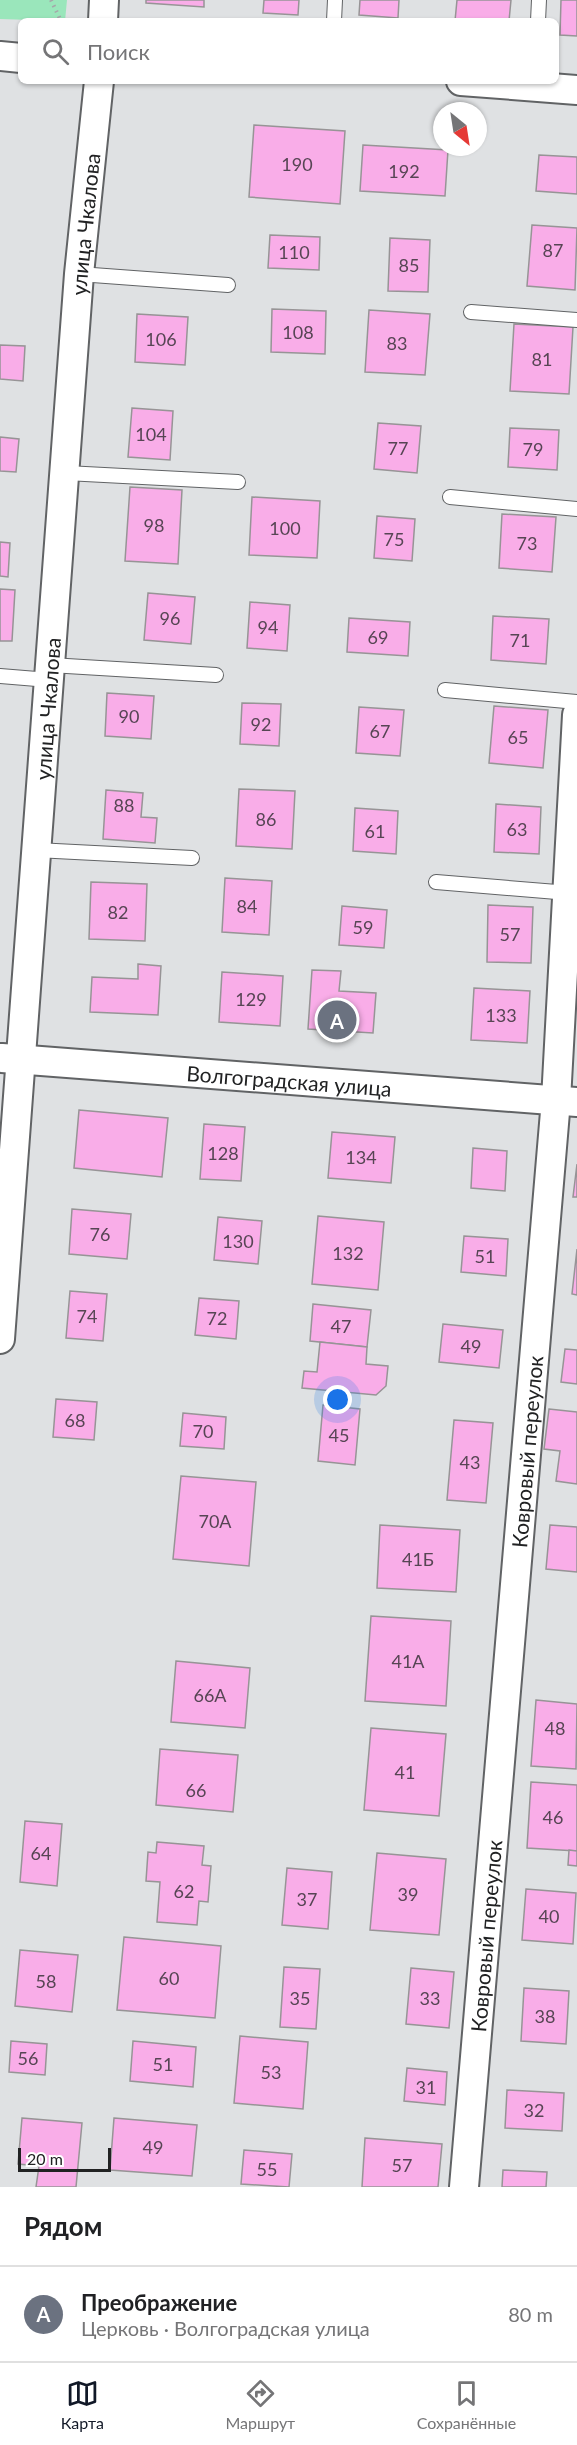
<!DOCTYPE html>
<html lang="ru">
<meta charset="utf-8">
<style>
:root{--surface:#fff;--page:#f6f6f6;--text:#202124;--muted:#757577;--line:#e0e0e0;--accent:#111827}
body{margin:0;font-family:Lato,sans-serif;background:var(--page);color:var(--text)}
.compass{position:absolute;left:433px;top:102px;width:54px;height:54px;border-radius:50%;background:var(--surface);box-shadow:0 2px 4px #0004;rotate:150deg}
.scale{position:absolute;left:18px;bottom:15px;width:93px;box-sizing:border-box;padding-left:6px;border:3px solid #212223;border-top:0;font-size:16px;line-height:21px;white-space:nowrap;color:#212223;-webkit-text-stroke:4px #fff;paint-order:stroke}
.you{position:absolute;left:338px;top:1400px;width:21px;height:21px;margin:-15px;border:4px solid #fff;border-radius:50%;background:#1a73e8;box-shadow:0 0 0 9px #1a73e833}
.badge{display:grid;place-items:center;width:39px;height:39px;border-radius:50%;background:var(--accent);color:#fff;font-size:20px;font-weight:700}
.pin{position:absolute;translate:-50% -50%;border:3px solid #fff;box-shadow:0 2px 6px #0006}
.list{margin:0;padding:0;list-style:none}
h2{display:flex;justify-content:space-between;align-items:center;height:78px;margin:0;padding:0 24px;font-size:26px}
h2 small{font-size:20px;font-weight:400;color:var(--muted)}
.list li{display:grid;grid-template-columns:39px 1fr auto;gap:18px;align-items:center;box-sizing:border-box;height:96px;padding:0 24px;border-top:2px solid var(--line)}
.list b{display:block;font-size:22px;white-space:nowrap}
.list p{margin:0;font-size:20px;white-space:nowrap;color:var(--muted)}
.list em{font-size:20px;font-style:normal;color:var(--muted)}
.icon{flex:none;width:33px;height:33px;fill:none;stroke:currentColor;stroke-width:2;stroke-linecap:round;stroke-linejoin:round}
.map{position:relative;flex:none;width:577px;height:2187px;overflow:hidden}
.search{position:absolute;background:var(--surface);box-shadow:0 2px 4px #0004;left:18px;right:18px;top:18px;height:66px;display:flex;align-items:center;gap:15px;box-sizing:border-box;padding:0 21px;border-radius:9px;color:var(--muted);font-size:22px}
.sheet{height:174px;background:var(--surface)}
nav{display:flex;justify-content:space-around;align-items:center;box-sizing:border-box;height:84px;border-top:2px solid var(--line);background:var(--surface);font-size:16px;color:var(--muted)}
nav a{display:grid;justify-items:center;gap:3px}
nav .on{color:var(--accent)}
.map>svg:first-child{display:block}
.green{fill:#9ae6bb}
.building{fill:#f9ade8;stroke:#979496;stroke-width:1.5}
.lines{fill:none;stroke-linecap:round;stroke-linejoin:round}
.lane-casing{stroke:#616365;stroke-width:16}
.street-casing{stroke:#616365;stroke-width:32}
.path{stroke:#a5a7a9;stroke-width:4;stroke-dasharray:1.5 4.5;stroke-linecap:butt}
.lane{stroke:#fff;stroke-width:14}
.street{stroke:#fff;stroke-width:28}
.labels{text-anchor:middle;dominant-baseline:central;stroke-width:4.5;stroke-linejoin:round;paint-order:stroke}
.number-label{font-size:18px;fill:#574554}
.street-label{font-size:21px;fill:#212223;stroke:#fff}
</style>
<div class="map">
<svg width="577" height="2187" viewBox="0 0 577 2187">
<rect width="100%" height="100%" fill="#dfe1e3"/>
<polygon class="green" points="0,0 67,0 65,21 0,19"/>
<g class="building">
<polygon points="146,0 204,0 204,7 146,3"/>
<polygon points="264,0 299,0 298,15 263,13"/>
<polygon points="360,0 399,0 398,18 359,15"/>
<polygon points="457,0 511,0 509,21 455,21"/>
<polygon points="561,0 577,0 577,36 560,35"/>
<polygon points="254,125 345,131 340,204 249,197"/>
<polygon points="363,145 448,150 445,196 360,191"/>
<polygon points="539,155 577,157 577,194 536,191"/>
<polygon points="532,225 577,228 575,290 527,286"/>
<polygon points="270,235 320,237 319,270 268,268"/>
<polygon points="390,238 430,240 428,292 388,291"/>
<polygon points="272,309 326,311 325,354 271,352"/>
<polygon points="369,310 430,314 425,375 365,372"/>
<polygon points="137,314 188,317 185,365 135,362"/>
<polygon points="514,324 573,327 569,394 510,391"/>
<polygon points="0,345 25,346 23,381 0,379"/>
<polygon points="132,408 173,411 170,460 128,457"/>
<polygon points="378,423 421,426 417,473 374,469"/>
<polygon points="510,428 559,430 557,470 508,467"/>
<polygon points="0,437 19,439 16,472 0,471"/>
<polygon points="130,487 182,490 178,564 125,561"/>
<polygon points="252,497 320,501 317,558 249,555"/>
<polygon points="502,514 556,517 552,572 499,568"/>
<polygon points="377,516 415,519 412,561 374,558"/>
<polygon points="0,542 10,543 8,577 0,576"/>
<polygon points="0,589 15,590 12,641 0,641"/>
<polygon points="148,593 195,597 191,644 144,640"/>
<polygon points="250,602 290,605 287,651 247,648"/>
<polygon points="493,616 549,619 546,664 491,660"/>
<polygon points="349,618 410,622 408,656 347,652"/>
<polygon points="107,693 154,696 151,739 105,736"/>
<polygon points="242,703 281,704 279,746 240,744"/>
<polygon points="494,706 548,710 543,768 489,763"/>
<polygon points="359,707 404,710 400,756 356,753"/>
<polygon points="239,789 295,791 292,849 236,846"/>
<polygon points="106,790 143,793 141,817 157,818 155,843 103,839"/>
<polygon points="496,804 541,807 539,854 494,852"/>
<polygon points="355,808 398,811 396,854 353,851"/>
<polygon points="225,878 272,881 269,935 222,932"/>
<polygon points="91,882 147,884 145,941 89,939"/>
<polygon points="488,905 533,907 531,963 487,962"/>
<polygon points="342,906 387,910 384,948 339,945"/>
<polygon points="138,964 161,966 158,1015 90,1012 92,977 138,979"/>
<polygon points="312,970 341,971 339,991 376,993 373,1033 308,1029"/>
<polygon points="222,972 283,976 280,1026 219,1022"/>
<polygon points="474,988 530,991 527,1043 471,1040"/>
<polygon points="79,1110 168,1118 162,1177 74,1168"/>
<polygon points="204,1124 245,1127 241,1181 200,1179"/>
<polygon points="332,1132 395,1137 391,1183 328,1178"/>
<polygon points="473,1148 507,1151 505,1191 471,1188"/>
<polygon points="577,1164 577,1197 573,1197"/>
<polygon points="72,1209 131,1214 127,1259 69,1254"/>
<polygon points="318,1216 384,1222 378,1290 312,1284"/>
<polygon points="218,1217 262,1221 258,1264 214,1260"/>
<polygon points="464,1236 508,1239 506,1276 461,1272"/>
<polygon points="577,1249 577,1295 572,1294"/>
<polygon points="70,1291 107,1294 103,1341 66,1338"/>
<polygon points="199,1298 239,1301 236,1339 195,1335"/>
<polygon points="313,1304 371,1310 367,1347 310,1341"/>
<polygon points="443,1324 503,1330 499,1368 439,1362"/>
<polygon points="320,1342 367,1347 366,1364 388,1366 386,1386 376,1395 302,1388 304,1371 317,1372"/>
<polygon points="565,1349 577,1350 577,1384 561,1382"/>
<polygon points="56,1399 97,1402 94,1440 53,1437"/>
<polygon points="323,1405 360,1409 355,1465 318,1461"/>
<polygon points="549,1409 577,1412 577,1484 556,1481 560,1451 544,1449"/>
<polygon points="183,1413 226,1417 224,1449 180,1446"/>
<polygon points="454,1420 493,1423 486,1503 447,1500"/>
<polygon points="181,1476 256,1482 249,1566 173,1559"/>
<polygon points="380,1525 460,1530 456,1592 377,1588"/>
<polygon points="550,1525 577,1527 577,1572 546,1569"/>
<polygon points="371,1616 451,1621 446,1706 365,1701"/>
<polygon points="176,1661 250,1668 245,1728 171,1722"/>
<polygon points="536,1700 577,1704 576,1769 531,1766"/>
<polygon points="371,1728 446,1734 439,1816 364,1810"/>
<polygon points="160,1749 238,1755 233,1812 156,1805"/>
<polygon points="531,1782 577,1785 577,1851 527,1848"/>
<polygon points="25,1821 62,1824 57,1886 20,1882"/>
<polygon points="157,1842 204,1846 202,1865 211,1866 208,1902 199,1901 197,1925 157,1922 160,1882 146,1881 148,1852 156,1853"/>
<polygon points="569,1850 577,1851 577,1866 568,1865"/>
<polygon points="377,1853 446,1859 439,1935 370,1930"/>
<polygon points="287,1868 332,1872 328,1929 282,1925"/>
<polygon points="526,1889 576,1893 573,1944 522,1940"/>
<polygon points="124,1937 221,1946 215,2018 117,2010"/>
<polygon points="20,1950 78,1955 72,2012 15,2006"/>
<polygon points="284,1967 320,1969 316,2029 280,2027"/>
<polygon points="411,1968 454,1972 449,2028 406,2024"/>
<polygon points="524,1988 569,1991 566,2044 521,2041"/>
<polygon points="240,2036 308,2042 303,2109 234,2103"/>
<polygon points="11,2041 47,2044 45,2075 9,2072"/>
<polygon points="133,2041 196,2047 193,2087 130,2081"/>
<polygon points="407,2068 447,2072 445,2105 404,2101"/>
<polygon points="507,2090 564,2093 562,2131 505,2128"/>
<polygon points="22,2118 82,2123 76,2187 36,2187 39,2166 18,2164"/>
<polygon points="114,2118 197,2125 192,2176 110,2170"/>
<polygon points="365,2138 442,2144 438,2187 362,2187"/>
<polygon points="244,2150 292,2154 289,2187 241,2184"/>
<polygon points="503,2170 547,2172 546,2187 502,2187"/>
</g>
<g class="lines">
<g class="lane-casing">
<g id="lane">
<polyline points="334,21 335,0"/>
<polyline points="538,21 539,0"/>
<polyline points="79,274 228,285"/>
<polyline points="471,312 577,320"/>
<polyline points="66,473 238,482"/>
<polyline points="450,497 577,509"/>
<polyline points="50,665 216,675"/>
<polyline points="0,676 49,680"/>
<polyline points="445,690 577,702"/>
<polyline points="36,850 192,858"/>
<polyline points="436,882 569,893"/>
</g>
</g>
<g class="street-casing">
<g id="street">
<polyline points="103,21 104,0"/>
<polyline points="0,56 21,58"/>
<polyline points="461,81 577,90"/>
<path id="s1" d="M2,1058L577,1102"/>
<path id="s2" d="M0,1339L79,274L99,81"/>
<path id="s3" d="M464,2187L556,1100L577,715"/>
</g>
</g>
<polyline class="path" points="51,0 61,21"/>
<use href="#lane" class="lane"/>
<use href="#street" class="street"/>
</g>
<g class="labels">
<g class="number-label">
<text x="297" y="164">190</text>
<text x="404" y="171">192</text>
<text x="553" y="250">87</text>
<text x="294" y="252">110</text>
<text x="409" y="265">85</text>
<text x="298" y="332">108</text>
<text x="161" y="339">106</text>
<text x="397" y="343">83</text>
<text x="542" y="359">81</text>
<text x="151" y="434">104</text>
<text x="398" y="448">77</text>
<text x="533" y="449">79</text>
<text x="154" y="525">98</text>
<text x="285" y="528">100</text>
<text x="394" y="539">75</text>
<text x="527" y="543">73</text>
<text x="170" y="618">96</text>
<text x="268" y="627">94</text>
<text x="378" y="637">69</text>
<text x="520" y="640">71</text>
<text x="129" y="716">90</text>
<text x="261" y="724">92</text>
<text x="380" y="731">67</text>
<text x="518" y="737">65</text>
<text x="124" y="805">88</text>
<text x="266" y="819">86</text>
<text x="517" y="829">63</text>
<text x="375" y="831">61</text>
<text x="247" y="906">84</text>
<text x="118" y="912">82</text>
<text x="363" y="927">59</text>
<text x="510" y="934">57</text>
<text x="251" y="999">129</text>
<text x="501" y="1015">133</text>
<text x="223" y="1153">128</text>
<text x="361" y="1157">134</text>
<text x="100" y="1234">76</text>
<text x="238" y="1241">130</text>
<text x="348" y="1253">132</text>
<text x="485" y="1256">51</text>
<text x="87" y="1316">74</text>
<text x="217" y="1318">72</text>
<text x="341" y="1326">47</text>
<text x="471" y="1346">49</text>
<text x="75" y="1420">68</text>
<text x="203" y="1431">70</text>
<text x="339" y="1435">45</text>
<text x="470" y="1462">43</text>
<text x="215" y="1521">70А</text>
<text x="418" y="1559">41Б</text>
<text x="408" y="1661">41А</text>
<text x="210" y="1695">66А</text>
<text x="555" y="1728">48</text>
<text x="405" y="1772">41</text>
<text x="196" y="1790">66</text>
<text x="553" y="1817">46</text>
<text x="41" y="1853">64</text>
<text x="184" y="1891">62</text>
<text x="408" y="1894">39</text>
<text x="307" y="1899">37</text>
<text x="549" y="1916">40</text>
<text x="169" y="1978">60</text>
<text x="46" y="1981">58</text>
<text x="300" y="1998">35</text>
<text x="430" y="1998">33</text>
<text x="545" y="2016">38</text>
<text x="28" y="2058">56</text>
<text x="163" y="2064">51</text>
<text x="271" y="2072">53</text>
<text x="426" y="2087">31</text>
<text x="534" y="2110">32</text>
<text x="153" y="2147">49</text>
<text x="402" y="2165">57</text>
<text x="267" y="2169">55</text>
</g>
<g class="street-label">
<text stroke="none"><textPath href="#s2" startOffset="1118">улица Чкалова</textPath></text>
<text stroke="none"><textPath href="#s2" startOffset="632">улица Чкалова</textPath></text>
<text stroke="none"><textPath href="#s1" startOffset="288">Волгоградская улица</textPath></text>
<text stroke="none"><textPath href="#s3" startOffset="738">Ковровый переулок</textPath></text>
<text stroke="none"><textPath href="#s3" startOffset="252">Ковровый переулок</textPath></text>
</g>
</g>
</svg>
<svg class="compass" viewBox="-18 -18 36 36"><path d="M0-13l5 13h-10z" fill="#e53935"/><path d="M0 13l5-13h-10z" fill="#757577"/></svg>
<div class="scale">20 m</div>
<div class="you"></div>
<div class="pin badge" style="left:337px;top:1020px;background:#6b7280">A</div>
<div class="search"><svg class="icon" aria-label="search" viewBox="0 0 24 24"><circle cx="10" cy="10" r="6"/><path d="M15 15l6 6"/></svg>Поиск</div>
</div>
<section class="sheet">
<h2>Рядом<small></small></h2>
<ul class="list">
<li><span class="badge" style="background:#6b7280">A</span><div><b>Преображение</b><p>Церковь · Волгоградская улица</p></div><em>80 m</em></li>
</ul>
</section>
<nav>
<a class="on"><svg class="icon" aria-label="map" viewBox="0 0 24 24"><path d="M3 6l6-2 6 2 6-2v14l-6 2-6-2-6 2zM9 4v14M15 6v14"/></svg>Карта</a>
<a><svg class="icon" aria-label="directions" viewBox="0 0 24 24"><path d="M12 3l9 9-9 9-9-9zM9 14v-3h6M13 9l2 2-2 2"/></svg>Маршрут</a>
<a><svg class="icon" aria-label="saved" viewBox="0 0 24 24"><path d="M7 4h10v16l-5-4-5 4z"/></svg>Сохранённые</a>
</nav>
